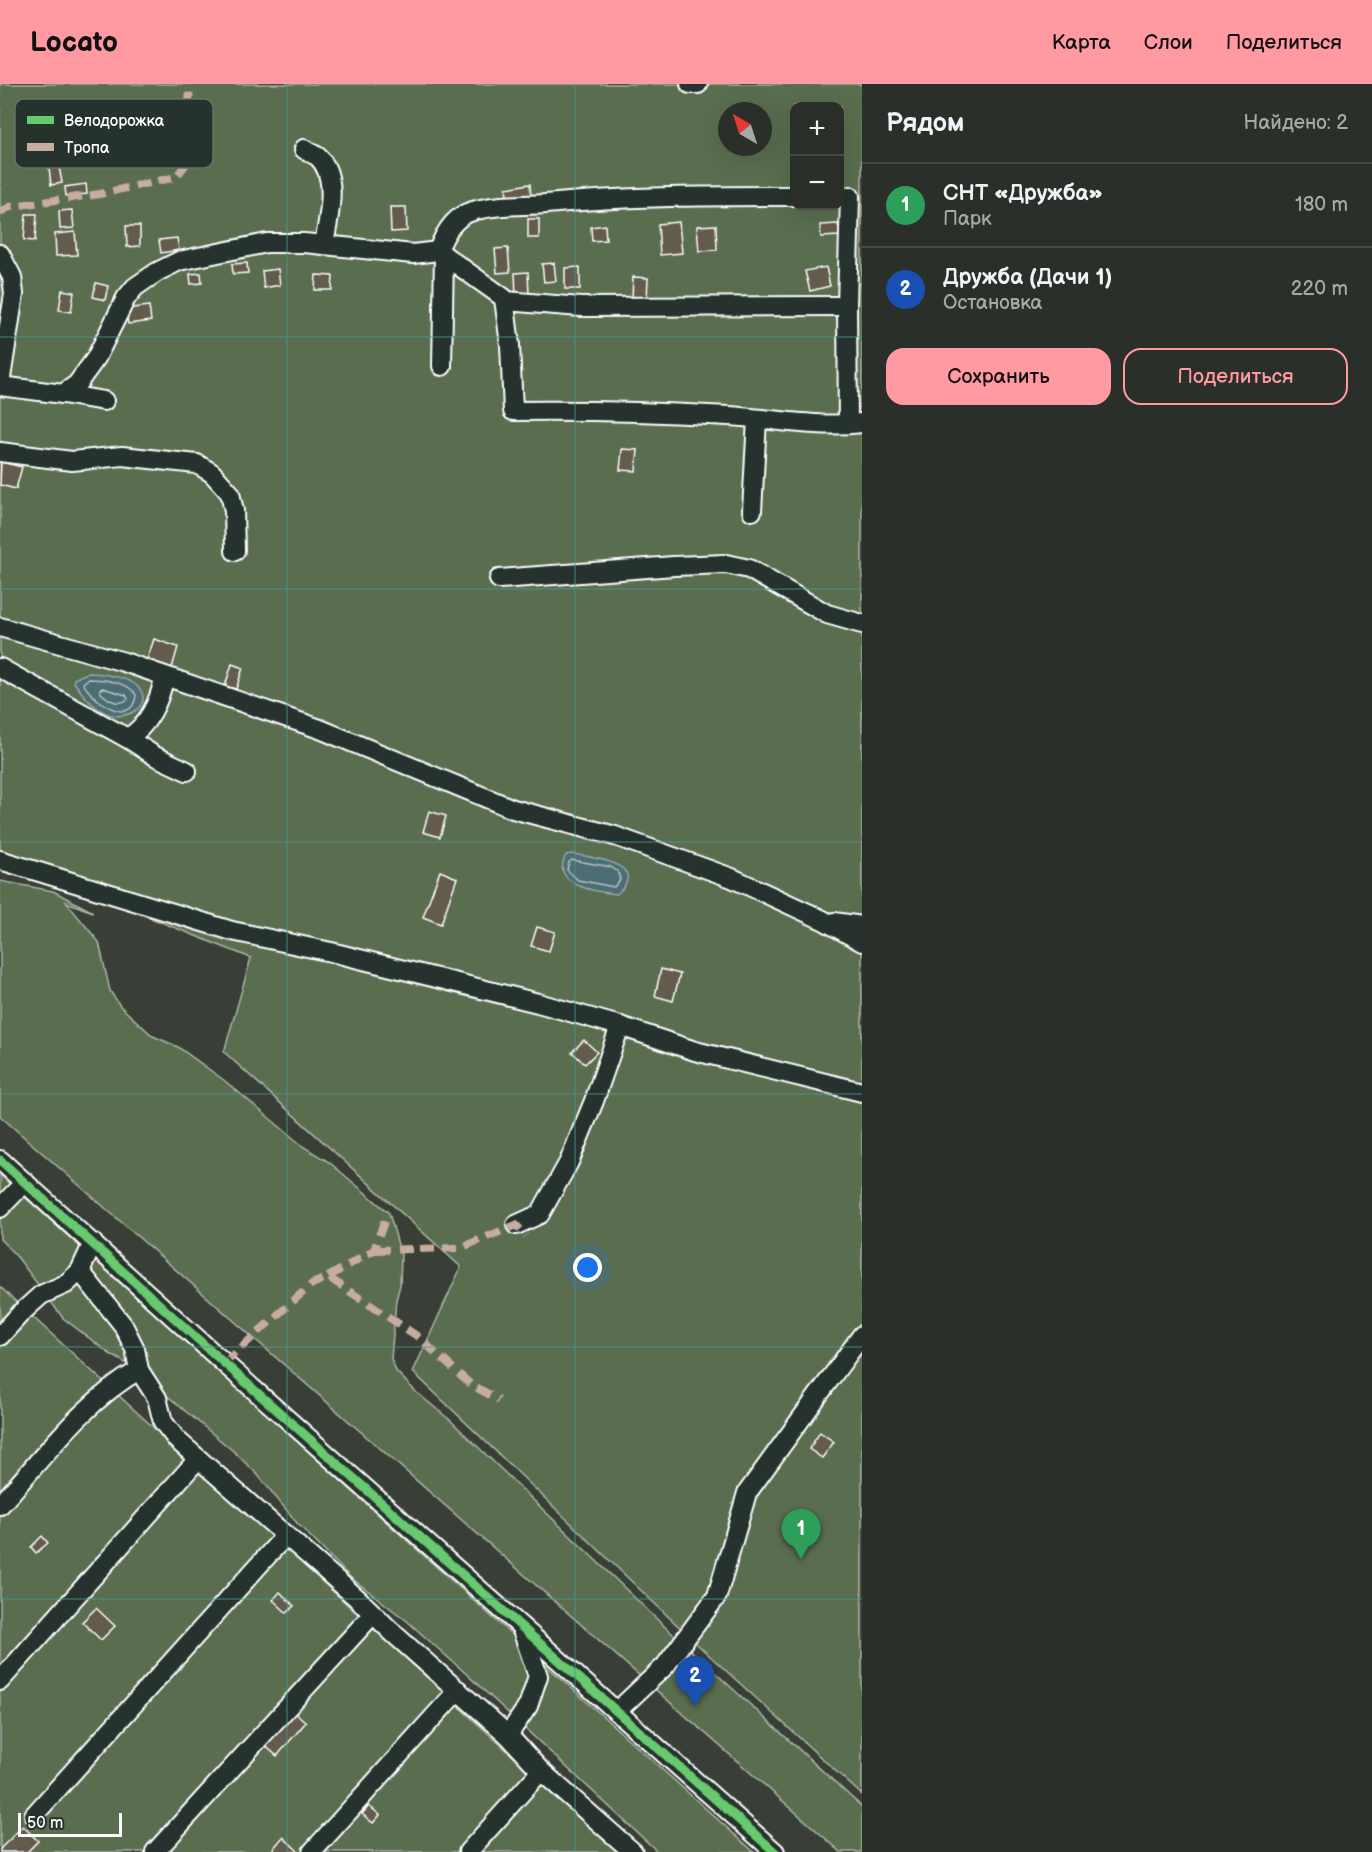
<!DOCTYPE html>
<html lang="ru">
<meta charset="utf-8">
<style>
:root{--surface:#2b2f29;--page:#373b35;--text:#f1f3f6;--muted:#a6a9a8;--line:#474a46;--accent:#ff9aa2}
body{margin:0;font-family:"Balsamiq Sans",sans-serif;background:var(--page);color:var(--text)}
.controls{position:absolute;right:18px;top:18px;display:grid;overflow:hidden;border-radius:12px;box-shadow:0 6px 24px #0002}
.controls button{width:54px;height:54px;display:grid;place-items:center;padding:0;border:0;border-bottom:2px solid var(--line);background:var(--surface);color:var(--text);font:30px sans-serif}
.compass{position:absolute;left:718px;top:18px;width:54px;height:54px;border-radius:50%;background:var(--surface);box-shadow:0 6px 24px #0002;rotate:321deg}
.scale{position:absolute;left:18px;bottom:15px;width:104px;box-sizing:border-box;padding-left:6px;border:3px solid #fff;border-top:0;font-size:16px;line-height:21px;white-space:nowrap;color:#fff;-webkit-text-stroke:4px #26332d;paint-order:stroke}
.you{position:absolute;left:588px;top:1184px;width:21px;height:21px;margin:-15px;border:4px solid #fff;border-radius:50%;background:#1a73e8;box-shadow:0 0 0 9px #1a73e833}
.badge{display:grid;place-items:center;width:39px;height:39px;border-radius:50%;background:var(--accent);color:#fff;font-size:20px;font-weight:700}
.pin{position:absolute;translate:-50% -50px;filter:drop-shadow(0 2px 3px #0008)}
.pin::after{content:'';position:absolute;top:32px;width:21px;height:18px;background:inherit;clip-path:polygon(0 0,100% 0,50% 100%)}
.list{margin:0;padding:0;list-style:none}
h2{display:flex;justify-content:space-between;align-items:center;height:78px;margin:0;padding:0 24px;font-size:26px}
h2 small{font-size:20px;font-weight:400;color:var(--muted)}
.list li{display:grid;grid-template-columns:39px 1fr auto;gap:18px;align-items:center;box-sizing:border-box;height:84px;padding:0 24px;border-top:2px solid var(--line)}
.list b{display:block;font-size:22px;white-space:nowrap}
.list p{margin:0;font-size:20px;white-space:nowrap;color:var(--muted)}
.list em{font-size:20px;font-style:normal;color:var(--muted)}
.actions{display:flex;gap:12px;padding:18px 24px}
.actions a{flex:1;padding:14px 0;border:2px solid var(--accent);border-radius:18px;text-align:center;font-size:21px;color:var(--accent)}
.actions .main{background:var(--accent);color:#111}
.map{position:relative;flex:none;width:862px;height:1768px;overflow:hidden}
header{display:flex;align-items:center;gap:36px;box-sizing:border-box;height:84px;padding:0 30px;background:var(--accent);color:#111}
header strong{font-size:28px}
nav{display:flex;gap:33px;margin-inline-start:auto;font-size:21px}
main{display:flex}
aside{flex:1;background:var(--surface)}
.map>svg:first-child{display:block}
.green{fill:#5a6d50;stroke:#acb6a8;stroke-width:1.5;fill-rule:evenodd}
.water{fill:#4c6d73;stroke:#94a7ab;stroke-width:1.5}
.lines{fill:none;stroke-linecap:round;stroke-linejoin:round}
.shore{stroke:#b7c5c7;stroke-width:1.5}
.building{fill:#645c4e;stroke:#fff;stroke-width:1.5}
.minor-casing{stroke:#fff;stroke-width:22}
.minor{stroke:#26332d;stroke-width:18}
.quiet{stroke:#c7aca2;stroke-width:8;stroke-dasharray:15 8;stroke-linecap:butt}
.cycleway-casing{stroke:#26332d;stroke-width:13}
.cycleway{stroke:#67ca6e;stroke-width:9}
.grid{fill:none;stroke:#4b9892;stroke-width:1.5;stroke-opacity:0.55}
.key{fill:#26332d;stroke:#67706c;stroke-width:1.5}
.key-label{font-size:16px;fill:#fff}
</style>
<header>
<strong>Locato</strong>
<nav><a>Карта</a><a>Слои</a><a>Поделиться</a></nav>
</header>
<main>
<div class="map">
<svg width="862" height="1768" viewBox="0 0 862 1768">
<rect width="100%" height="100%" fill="#393f37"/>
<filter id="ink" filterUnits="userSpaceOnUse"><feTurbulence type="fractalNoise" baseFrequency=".0167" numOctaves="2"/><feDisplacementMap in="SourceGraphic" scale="12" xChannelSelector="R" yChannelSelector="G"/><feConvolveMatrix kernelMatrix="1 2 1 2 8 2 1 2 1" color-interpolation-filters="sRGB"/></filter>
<g filter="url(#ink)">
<g class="green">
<path d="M0,0H862V1711L699,1562L413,1288L461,1183L224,968L251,874L0,774ZM794,22H840V122H794ZM727,27H763V63H727Z"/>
<polygon points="0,797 53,807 93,828 66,818 99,858 110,907 121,923 153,952 178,963 225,997 304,1063 329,1078 389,1129 401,1171 400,1201 396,1216 391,1275 396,1287 416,1308 450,1336 663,1541 862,1723 862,1768 841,1768 0,1032"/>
<polygon points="0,1091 754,1768 658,1768 462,1586 407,1537 349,1492 297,1439 257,1390 233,1367 133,1283 110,1270 63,1234 18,1174 0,1155"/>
<polygon points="0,1203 618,1768 0,1768"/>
</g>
<g class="water">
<path d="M87,589C99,589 131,593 139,604C154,623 124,637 108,630C93,624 83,611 74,598V595Z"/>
<path d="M571,770C589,773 652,779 617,810C596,808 549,801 566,771Z"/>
</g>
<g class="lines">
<g class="shore">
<path d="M88,595C102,595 130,598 136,611C132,646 91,615 83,599Z"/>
<path d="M103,604L126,611L128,615C118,623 108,616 100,608V605Z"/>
<polygon points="572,776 611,783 618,788 620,796 614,803 578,796 567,786 569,778"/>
</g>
</g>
<g class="building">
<polygon points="59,82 62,99 51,101 49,83"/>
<polygon points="86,100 87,110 66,112 65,103"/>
<polygon points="530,100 531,114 508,117 506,104"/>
<polygon points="390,123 406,123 407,147 391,148"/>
<polygon points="72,126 74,144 60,145 59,127"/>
<polygon points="26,130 37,130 35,157 24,156"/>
<rect x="528" y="135" width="11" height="19"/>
<polygon points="679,138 682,169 660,171 658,140"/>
<polygon points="838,140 840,152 821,153 820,141"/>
<polygon points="605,141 606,156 592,157 591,143"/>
<polygon points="716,141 717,166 699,167 697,142"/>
<polygon points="126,142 140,142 140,162 127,163"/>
<polygon points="75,148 77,171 56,172 55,150"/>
<polygon points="177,154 179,166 161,169 159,156"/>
<polygon points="508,164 510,188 497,189 495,165"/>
<polygon points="247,179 248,189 233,190 232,180"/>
<polygon points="554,179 556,197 544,198 542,180"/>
<polygon points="580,183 580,205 565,205 565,184"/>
<polygon points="826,183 830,202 810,207 805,187"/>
<polygon points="278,185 280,201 264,204 262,187"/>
<polygon points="528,188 529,211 516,212 515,189"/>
<polygon points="201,189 202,199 191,200 190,190"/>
<polygon points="316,191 333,192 332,206 315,206"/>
<polygon points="633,193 648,194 647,215 632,215"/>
<polygon points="96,199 108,202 105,216 93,213"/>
<polygon points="62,206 74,208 71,228 59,226"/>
<polygon points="149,222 151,237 128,240 126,225"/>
<polygon points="622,365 638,366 636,387 620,386"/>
<polygon points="1,378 22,383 16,405 0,401"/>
<polygon points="154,555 178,563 172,584 147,576"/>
<polygon points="232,580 243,584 236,605 225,602"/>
<polygon points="429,727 446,732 440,753 423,748"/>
<polygon points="440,787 457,794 441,840 423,833"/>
<polygon points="537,843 555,848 549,867 531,862"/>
<polygon points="661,885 680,890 673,917 655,912"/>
<polygon points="584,956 597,968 585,980 572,968"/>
<polygon points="820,1348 834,1358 822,1374 809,1365"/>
<polygon points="42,1452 48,1459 36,1469 31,1463"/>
<polygon points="280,1508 294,1522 287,1529 273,1516"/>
<polygon points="96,1524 115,1542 101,1556 82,1538"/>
<polygon points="292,1626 306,1638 277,1672 263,1660"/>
<polygon points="369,1722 380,1731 373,1739 362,1730"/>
<polygon points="23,1742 38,1757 27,1768 0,1768 0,1765"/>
<polygon points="283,1753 298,1767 297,1768 274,1768 272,1766"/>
</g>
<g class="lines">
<g class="minor-casing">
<g id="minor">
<polyline points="690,0 698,0"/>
<path d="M304,65C308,68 313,70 317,72C340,92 328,135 324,161"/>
<path d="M438,167L504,214L510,261L513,327C585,326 657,328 729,332C773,335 818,344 862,339"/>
<polyline points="0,170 12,193 14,210 0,300"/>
<polyline points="505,217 581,223 847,222"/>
<polyline points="442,282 444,171"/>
<path d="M0,302L63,310L77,300L96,274L126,214L135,203L157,188L179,177L267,159H304L413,170L438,167C444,150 454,132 473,127C496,120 522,122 546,120C629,112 711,112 794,112"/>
<polyline points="63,310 104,317"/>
<polyline points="848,340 847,222 850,112"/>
<polyline points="0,368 72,377 122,372 197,380 212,389 230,409 234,427 235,467"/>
<polyline points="752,427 757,335"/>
<polyline points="499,495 674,482 726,480 749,485 827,530 862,540"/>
<polyline points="0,543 124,578 320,645 513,725 615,752 732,794 823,836 862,858"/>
<polyline points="0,584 127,654 155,672 187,687"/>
<path d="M127,654C148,643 160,616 164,594"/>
<polyline points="0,776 232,847 331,868 538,919 620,942 695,967 862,1008"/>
<polyline points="834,838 862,842"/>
<polyline points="0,1076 224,1279 775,1768"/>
<polyline points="0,1124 25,1098"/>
<polyline points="516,1141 540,1130 569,1078 594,1017 620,942"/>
<polyline points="80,1187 123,1241 135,1265 139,1286 157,1314 163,1338 177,1356 357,1514 394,1550 508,1651 541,1687 633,1768"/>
<polyline points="0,1252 21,1229 41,1211 66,1200 80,1187 93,1159"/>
<path d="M0,1421C43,1374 83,1318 139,1286"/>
<polyline points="0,1597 198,1375"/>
<polyline points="617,1627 665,1582 717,1512 747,1409 862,1251"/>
<polyline points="508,1651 528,1622 538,1592 521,1543"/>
<polyline points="34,1731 285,1452"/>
<polyline points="155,1768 373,1530"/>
<polyline points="312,1768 458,1606"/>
<polyline points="468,1768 541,1687"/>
</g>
</g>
<use href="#minor" class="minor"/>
<g class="quiet">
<polyline points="0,128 12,122 100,110 176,93 186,80 190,0"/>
<polyline points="374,1166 460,1164 516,1141 526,1152"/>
<polyline points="328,1193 374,1166 385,1135"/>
<polyline points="224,1279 312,1200 328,1193 417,1252 470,1300 499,1316"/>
</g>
<g class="cycleway-casing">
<polyline id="cycleway" points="0,1076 224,1279 775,1768"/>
</g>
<use href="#cycleway" class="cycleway"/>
</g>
</g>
<path class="grid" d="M287,0V1768M575,0V1768M0,253H862M0,505H862M0,758H862M0,1010H862M0,1263H862M0,1515H862"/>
<rect x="15" y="15" width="198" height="69" rx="9" class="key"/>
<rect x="27" y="32" width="27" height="8" fill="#67ca6e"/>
<rect x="27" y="59" width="27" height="8" fill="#c7aca2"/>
<g class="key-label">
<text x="64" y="42">Велодорожка</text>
<text x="64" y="69">Тропа</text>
</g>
</svg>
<div class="controls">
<button>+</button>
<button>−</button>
</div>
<svg class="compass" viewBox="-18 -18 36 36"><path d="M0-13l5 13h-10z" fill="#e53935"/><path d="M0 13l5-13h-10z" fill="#a6a9a8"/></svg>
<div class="scale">50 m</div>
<div class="you"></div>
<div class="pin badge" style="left:801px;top:1475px;background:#2e9e5b">1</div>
<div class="pin badge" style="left:695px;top:1622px;background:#1a4fb4">2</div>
</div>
<aside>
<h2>Рядом<small>Найдено: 2</small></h2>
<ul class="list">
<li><span class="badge" style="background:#2e9e5b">1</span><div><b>СНТ «Дружба»</b><p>Парк</p></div><em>180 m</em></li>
<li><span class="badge" style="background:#1a4fb4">2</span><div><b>Дружба (Дачи 1)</b><p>Остановка</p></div><em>220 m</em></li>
</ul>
<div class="actions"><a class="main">Сохранить</a><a>Поделиться</a></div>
</aside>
</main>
